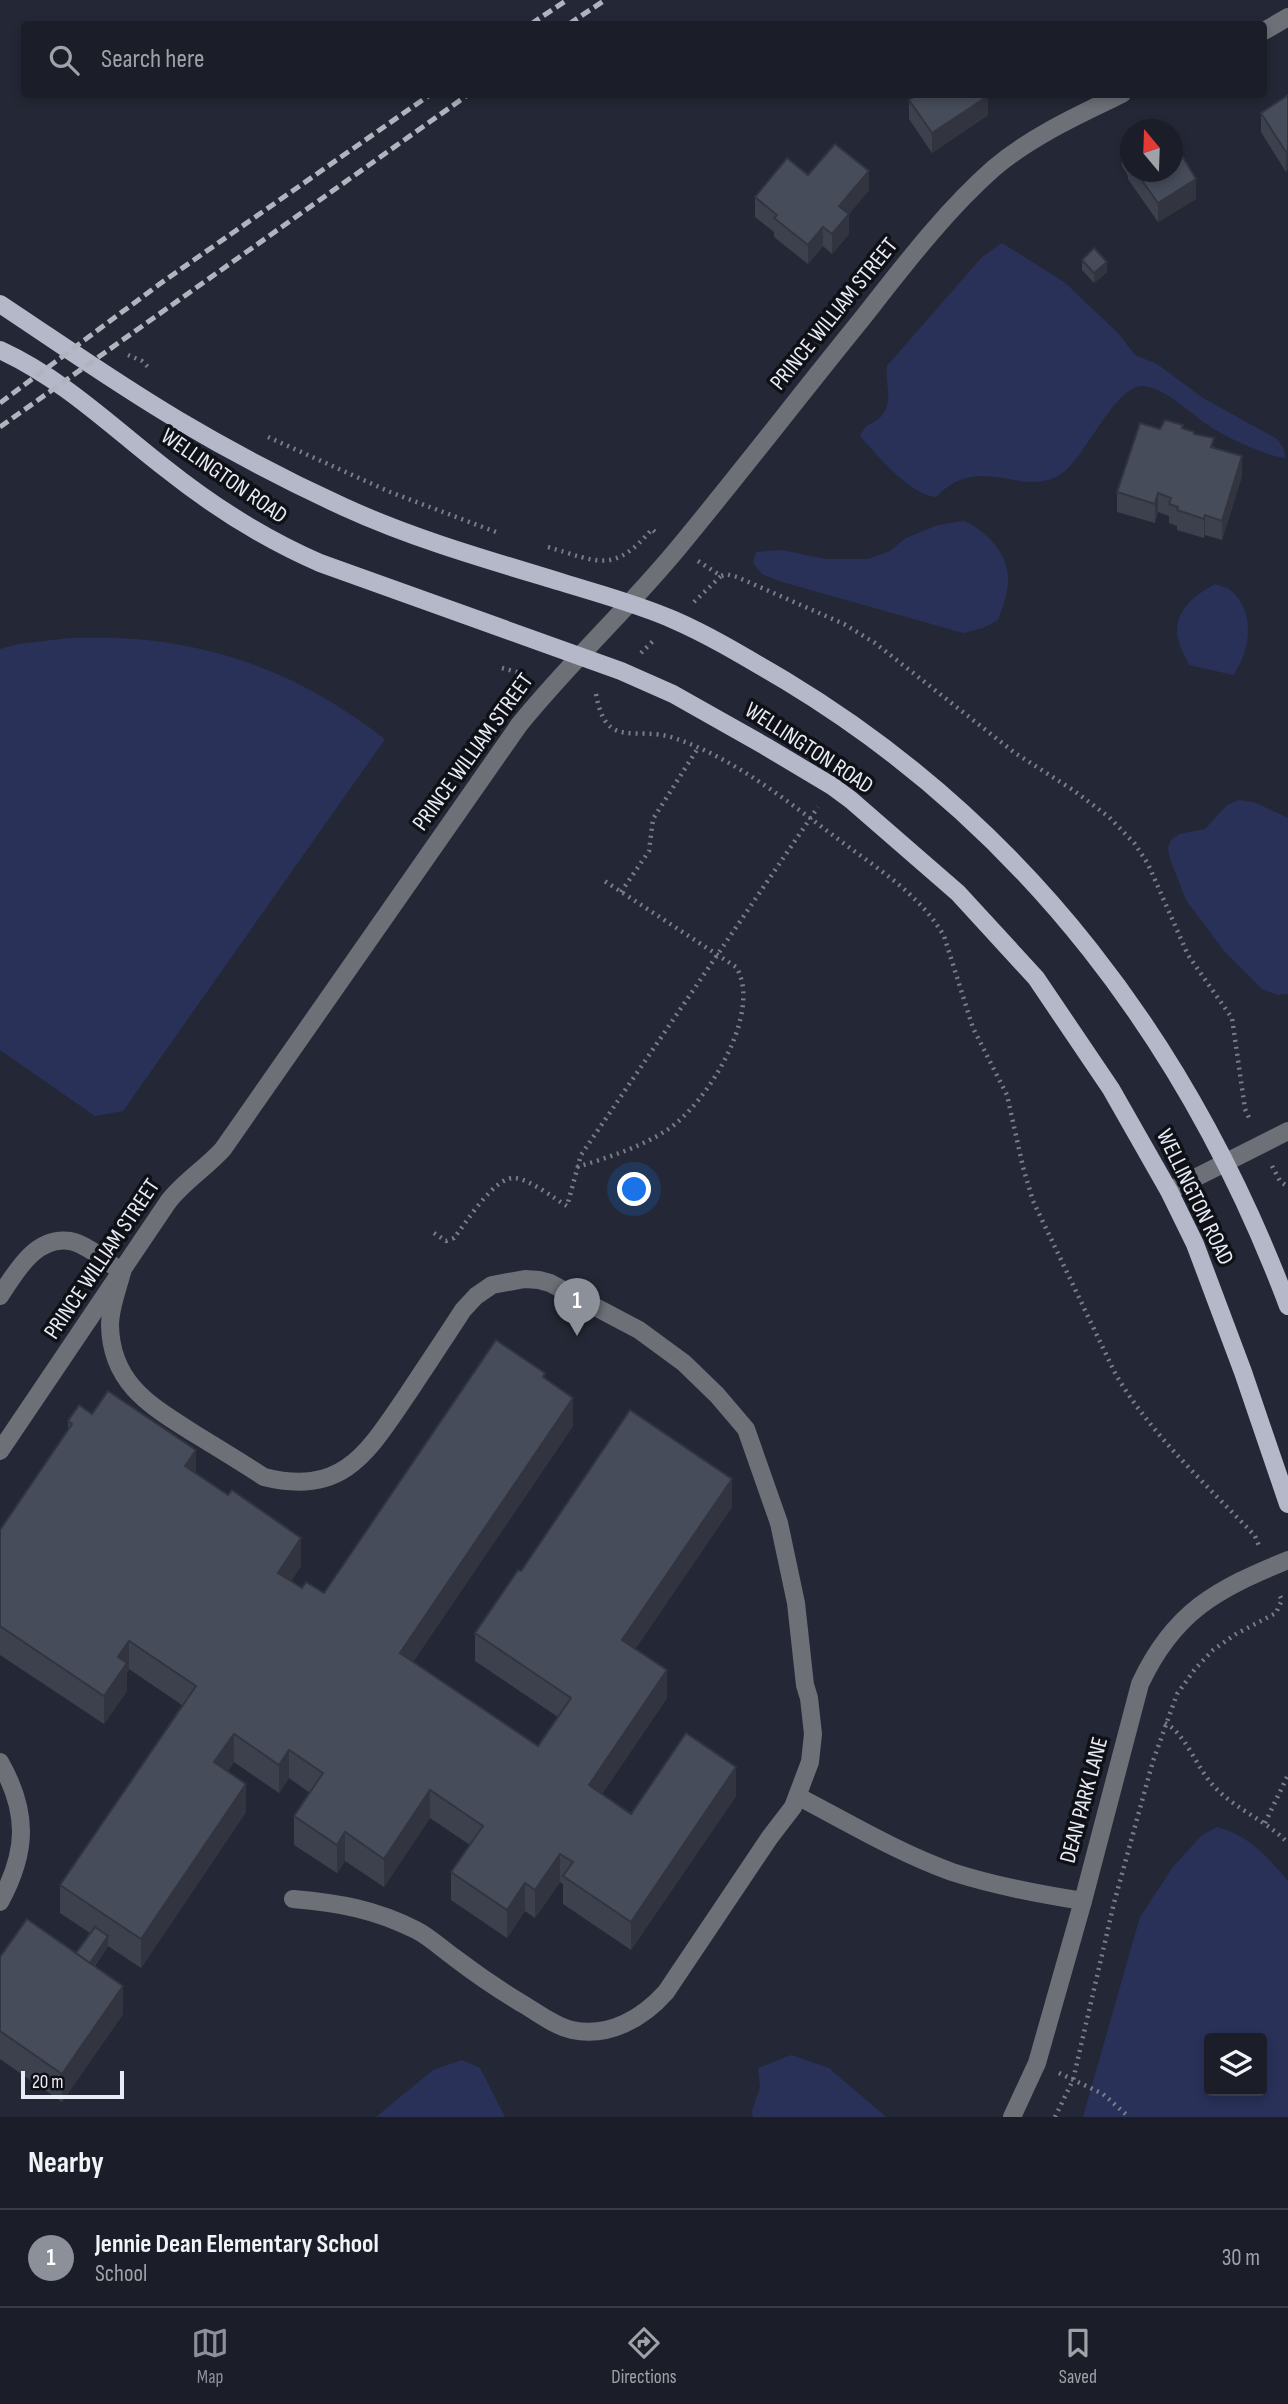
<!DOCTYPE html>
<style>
:root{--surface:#1b1e28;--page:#242730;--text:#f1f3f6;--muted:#a0a2a8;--line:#393c45;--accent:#8c9099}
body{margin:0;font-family:"Sofia Sans Condensed",sans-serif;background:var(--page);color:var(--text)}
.controls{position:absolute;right:21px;bottom:21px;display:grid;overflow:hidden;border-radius:7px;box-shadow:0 4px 10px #0003}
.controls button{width:63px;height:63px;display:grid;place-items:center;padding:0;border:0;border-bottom:2px solid var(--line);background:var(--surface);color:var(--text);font:35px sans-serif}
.compass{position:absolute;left:1120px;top:119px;width:63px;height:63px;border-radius:50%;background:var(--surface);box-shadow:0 4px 10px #0003;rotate:341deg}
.scale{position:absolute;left:21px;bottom:18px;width:103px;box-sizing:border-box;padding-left:7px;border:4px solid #e9ecf6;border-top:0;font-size:19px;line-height:24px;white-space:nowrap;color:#e9ecf6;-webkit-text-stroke:5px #0f1117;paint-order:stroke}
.you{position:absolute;left:635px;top:1190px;width:24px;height:24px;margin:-18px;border:5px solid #fff;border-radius:50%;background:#1a73e8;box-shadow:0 0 0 10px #1a73e833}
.badge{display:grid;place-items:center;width:46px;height:46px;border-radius:50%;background:var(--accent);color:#fff;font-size:23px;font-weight:700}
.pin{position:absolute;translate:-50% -58px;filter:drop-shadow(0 2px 4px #0008)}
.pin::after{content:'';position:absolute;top:37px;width:24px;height:21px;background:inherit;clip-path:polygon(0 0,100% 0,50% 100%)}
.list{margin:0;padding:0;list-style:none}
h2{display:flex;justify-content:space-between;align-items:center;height:91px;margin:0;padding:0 28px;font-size:30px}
h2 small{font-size:23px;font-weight:400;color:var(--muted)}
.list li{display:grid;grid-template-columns:46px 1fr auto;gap:21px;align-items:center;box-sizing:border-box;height:98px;padding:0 28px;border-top:2px solid var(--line)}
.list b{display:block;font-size:26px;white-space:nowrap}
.list p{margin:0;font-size:23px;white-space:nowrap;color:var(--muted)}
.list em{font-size:23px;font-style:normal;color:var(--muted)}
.icon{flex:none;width:38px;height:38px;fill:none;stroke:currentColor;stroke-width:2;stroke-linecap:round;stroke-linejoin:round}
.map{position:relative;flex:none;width:1288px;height:2117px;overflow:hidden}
.search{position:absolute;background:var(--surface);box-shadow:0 4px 10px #0003;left:21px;right:21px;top:21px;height:77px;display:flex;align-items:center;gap:18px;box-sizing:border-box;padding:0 24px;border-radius:7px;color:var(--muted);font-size:26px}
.sheet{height:189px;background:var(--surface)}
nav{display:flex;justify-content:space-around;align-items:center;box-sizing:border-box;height:98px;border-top:2px solid var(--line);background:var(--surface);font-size:19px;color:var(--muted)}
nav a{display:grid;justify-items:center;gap:4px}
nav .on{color:var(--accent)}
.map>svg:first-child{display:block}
.green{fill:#293159;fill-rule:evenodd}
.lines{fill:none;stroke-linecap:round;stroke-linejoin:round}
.path{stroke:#797c89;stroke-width:4.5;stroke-dasharray:2 5;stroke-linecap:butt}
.minor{stroke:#6e7078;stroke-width:18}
.major{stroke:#b4b8c8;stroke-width:18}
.rail{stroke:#b1b4bf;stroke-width:5;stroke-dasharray:10 5;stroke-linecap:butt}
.wall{fill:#3d414e}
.shaded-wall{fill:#323540}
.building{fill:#474c5b;stroke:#323540;stroke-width:2}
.labels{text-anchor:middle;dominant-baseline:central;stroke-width:7;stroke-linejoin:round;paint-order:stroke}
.street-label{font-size:23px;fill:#e9ecf6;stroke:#0f1117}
</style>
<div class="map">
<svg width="1288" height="2117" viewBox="0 0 1288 2117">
<rect width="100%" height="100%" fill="#242836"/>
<g class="green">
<path d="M1002,243L1064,282L1118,333L1135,355L1157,364L1203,398L1277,439L1284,449L1285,458C1264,455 1228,438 1211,427C1191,415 1167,388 1143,386C1117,384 1086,454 1065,471C1026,503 981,449 936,497C910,495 877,455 860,436C868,419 875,426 883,414C894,399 884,381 887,366L982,257Z"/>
<path d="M964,521C985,530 1006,551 1008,576C1009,591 1003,606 998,620L983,628L963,633L779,581L762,574L753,563L756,552L782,550L825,559H868L890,551L906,538L938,525Z"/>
<path d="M1215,584C1220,586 1227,587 1230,590C1256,610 1251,652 1233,675L1189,665C1186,657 1180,648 1178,639C1172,612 1195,595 1215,584Z"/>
<path d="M69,638C98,638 127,637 155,641C246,653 313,684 385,739L123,1111L95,1116L0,1050V649L18,644Z"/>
<polygon points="1239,800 1256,803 1288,818 1288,994 1278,995 1262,989 1225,952 1186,900 1170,859 1168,848 1171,840 1179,834 1205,829 1227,805"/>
<path d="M1217,1827C1250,1836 1266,1856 1288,1881V2117H1083L1140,1917L1173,1867L1202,1835ZM1209,2038H1262V2091H1209Z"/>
<polygon points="791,2055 829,2068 886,2117 753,2117 752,2111 760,2087 758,2068"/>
<polygon points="462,2060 480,2068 505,2117 376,2117 433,2070"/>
</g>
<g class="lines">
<g class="path">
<polyline points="128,355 142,361 150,369"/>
<polyline points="268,437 390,492 496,532"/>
<path d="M548,547C599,562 614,574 652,529L656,533"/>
<polyline points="698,561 721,576 726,574 737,577 844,624 875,643 1015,753 1073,790 1109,817 1135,844 1148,864 1188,955 1232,1018 1245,1109 1250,1120"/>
<polyline points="694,602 721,576"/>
<polyline points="641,653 655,639"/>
<polyline points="502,668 528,675"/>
<path d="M596,694C606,751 635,725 674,738C734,758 787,801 838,839C876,868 919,893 944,936L973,1028L1007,1095L1023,1167L1033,1201L1114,1371C1147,1431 1208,1486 1255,1536L1259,1546"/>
<polyline points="621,892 649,851 653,819 698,748"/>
<polyline points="1272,1166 1280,1181 1288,1187"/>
<path d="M577,1167C607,1158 641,1147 667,1130C706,1105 764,1012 736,967L603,880"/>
<path d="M434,1233L446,1241L454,1238C466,1223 494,1177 514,1178C528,1178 555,1199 567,1206L581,1155L818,807"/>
<path d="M1165,1723C1184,1732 1197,1767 1211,1783C1233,1809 1265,1819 1288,1843"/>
<polyline points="1265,1823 1288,1775"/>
<polyline points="1059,2073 1103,2094 1129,2117"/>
<polyline points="1055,2117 1073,2080 1114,1903 1153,1761 1177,1694 1195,1669 1213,1650 1236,1634 1276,1613 1282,1600 1278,1592"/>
</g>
<g class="minor">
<polyline points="1264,31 1288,17"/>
<polyline points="1169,1191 1288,1131"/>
<path d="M122,1272C118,1288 110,1308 110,1325C111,1384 151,1406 195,1434C218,1448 241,1462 264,1477C343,1497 368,1452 407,1395C426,1366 445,1338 463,1310L476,1296L492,1285L525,1279L539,1280L550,1283L639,1330L684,1363L717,1395L746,1429L779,1523L796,1603L805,1685L809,1698L813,1734L810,1762L793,1807L770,1837L666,1992C643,2018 609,2038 572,2030C554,2026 537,2012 521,2003C498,1989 476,1974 455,1958C442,1949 430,1937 416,1930C374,1909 339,1903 293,1899"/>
<path d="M0,1296C16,1272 35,1236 70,1241C85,1243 109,1263 122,1272"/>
<path d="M0,1451L168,1202C183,1182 206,1168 223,1149L519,725C569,663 628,609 679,547C741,472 800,395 861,320C902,268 944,212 994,168C1032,136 1078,115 1122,94"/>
<path d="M0,1762C29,1813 27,1852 0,1902"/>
<path d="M799,1797C849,1823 899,1853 952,1872C995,1886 1038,1894 1083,1901"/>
<path d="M1012,2117L1037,2063L1083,1901L1140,1684C1174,1611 1217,1589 1288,1560"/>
</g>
<g class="major">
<path d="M0,304C59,343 117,384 178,420C232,452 287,481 344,507C414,539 488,560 561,582C599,594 638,604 674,620C713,637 750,660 786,681C1026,826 1190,1045 1288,1306"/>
<path d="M0,350C63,379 111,426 165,468C214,507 262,538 320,563L621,671L673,694L765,746L832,786L851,800L958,893L1036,978L1111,1089L1169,1191L1195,1244L1243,1372L1288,1504"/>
</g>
<g class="rail">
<polyline points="531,24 567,0"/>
<polyline points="569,24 605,0"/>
<polyline points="0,403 161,283 431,94"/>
<polyline points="0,427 469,94"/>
</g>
</g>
<g class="wall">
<polygon points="1288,95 1286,172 1261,132 1261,113"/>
<polygon points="909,100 988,115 932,153 909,119"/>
<polygon points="1130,142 1130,172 1172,172 1196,199 1158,222 1128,179 1128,176 1122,166 1122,147"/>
<polygon points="808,175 869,190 849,214 849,234 832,254 823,246 808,264 774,237 774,232 755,217 755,197"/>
<polygon points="1082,260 1107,272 1094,283 1082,270"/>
<polygon points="1183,428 1194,434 1214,447 1242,476 1222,540 1205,535 1204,538 1177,530 1177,526 1169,523 1169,516 1158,512 1155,523 1117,512 1117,492 1160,429"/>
<polygon points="545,1379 573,1426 413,1662 538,1746 558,1717 475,1661 475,1633 521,1571 732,1507 635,1649 667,1698 602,1794 631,1814 736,1796 631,1950 563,1904 563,1884 560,1882 535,1918 525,1911 507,1938 451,1900 451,1872 470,1845 430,1818 384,1887 345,1861 337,1873 294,1845 294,1816 310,1793 289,1778 279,1793 234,1762 228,1771 246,1812 141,1968 108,1946 95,1966 123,2014 62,2102 0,2059 0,1957 76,1953 90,1933 60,1913 60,1885 182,1705 129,1669 127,1673 127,1691 104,1724 0,1655 0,1530 68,1431 68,1421 92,1414 196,1473 301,1566 291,1581 302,1588 324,1593"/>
</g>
<g class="shaded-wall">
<polygon points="988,96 988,115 932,153 932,133"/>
<polygon points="1288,151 1288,170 1286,172 1286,152"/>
<polygon points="869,171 869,190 849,214 849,234 832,254 832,234 839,206"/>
<polygon points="1196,179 1196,199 1158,222 1158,203"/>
<polygon points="823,227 823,246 808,264 808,245"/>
<polygon points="1107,262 1107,272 1094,283 1094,273"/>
<polygon points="1242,456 1242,476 1222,540 1222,521"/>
<polygon points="1158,493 1158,512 1155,523 1155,504"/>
<polygon points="1205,515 1205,535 1204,538 1204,519"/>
<polygon points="573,1398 573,1426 400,1681 400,1653"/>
<polygon points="196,1450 196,1478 185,1466"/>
<polygon points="732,1479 732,1507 622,1669 622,1640"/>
<polygon points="301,1538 301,1566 278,1601 278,1573"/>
<polygon points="129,1641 129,1669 127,1673 127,1691 104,1724 104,1696 118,1657"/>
<polygon points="667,1670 667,1698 589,1813 589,1785"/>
<polygon points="234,1734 234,1762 214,1790 214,1762"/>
<polygon points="289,1750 289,1778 279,1793 279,1765"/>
<polygon points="736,1767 736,1796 631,1950 631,1922"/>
<polygon points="246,1784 246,1812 141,1968 141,1939"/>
<polygon points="430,1790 430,1818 384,1887 384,1859"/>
<polygon points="345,1832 345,1861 337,1873 337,1845"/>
<polygon points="560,1854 560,1882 535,1918 535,1890"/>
<polygon points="525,1883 525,1911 507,1938 507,1910"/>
<polygon points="108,1936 108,1946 81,1985 81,1975"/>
<polygon points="123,1986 123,2014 62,2102 62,2074"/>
</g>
<g class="building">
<polygon points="917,94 987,94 988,96 932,133 909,100"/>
<polygon points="1288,95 1288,151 1286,152 1261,113"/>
<polygon points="1161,123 1165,130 1150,130"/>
<polygon points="1172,139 1196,179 1158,203 1136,172 1172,172"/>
<polygon points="1130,142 1130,163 1128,160 1130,159 1122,147"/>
<polygon points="835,144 869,171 839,206 849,214 832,234 823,227 808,245 774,218 777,215 755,197 787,158 808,175"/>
<polygon points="1094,248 1107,262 1094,273 1082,260"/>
<polygon points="1165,420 1183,425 1182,428 1194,432 1194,434 1214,438 1211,447 1242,456 1222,521 1205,515 1204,519 1177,510 1178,507 1169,504 1171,498 1158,493 1155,504 1117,492 1140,423 1160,429"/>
<polygon points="496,1340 545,1373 543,1377 573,1398 400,1653 538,1746 571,1698 475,1633 518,1570 521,1571 630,1410 732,1479 622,1640 667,1670 589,1785 631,1814 686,1733 736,1767 631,1922 563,1876 573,1862 560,1854 535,1890 525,1883 507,1910 451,1872 483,1826 430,1790 384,1859 345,1832 337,1845 294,1816 323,1773 289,1750 279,1765 234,1734 214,1762 246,1784 141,1939 60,1885 196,1686 129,1641 118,1657 127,1663 104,1696 0,1626 0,1530 72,1424 68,1421 79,1405 92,1414 108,1391 196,1450 185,1466 228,1495 232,1490 301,1538 278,1573 302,1588 306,1582 324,1593"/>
<polygon points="27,1919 123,1986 62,2074 0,2031 0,1957"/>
<polygon points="95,1927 108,1936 90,1963 76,1953"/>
</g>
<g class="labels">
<g class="street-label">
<text transform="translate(834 314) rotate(-51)">PRINCE WILLIAM STREET</text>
<text transform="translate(224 476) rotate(35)">WELLINGTON ROAD</text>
<text transform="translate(809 748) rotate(33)">WELLINGTON ROAD</text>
<text transform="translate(473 752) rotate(-54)">PRINCE WILLIAM STREET</text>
<text transform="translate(1195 1197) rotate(64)">WELLINGTON ROAD</text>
<text transform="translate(102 1259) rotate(-56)">PRINCE WILLIAM STREET</text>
<text transform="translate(1084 1800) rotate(-75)">DEAN PARK LANE</text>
</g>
</g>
</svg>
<div class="controls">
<button><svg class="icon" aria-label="layers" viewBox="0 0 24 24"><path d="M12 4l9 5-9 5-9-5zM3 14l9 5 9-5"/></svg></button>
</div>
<svg class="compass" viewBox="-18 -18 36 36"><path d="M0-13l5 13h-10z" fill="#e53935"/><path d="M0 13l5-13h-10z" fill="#a0a2a8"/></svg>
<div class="scale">20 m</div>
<div class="you"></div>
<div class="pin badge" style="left:577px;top:1336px">1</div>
<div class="search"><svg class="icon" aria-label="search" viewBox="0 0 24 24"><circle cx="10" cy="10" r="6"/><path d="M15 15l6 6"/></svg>Search here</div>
</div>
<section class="sheet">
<h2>Nearby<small></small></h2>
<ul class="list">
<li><span class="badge">1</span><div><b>Jennie Dean Elementary School</b><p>School</p></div><em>30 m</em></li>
</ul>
</section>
<nav>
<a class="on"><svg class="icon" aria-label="map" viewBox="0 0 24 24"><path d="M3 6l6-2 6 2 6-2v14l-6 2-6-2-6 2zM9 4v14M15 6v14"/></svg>Map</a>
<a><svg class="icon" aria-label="directions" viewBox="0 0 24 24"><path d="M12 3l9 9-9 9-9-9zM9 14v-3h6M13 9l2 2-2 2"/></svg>Directions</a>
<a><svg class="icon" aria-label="saved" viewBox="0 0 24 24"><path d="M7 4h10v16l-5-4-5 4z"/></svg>Saved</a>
</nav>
